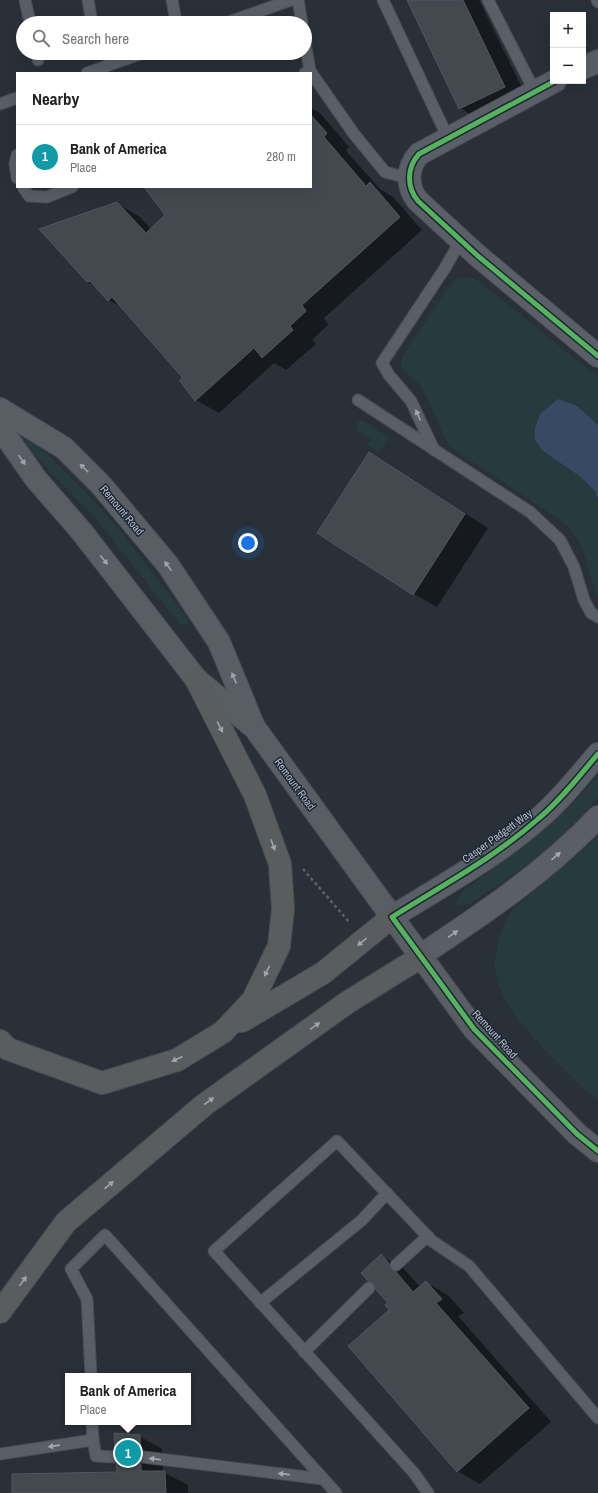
<!DOCTYPE html>
<meta charset="utf-8">
<style>
:root{--surface:#fff;--page:#f2f2f2;--text:#222;--muted:#767676;--line:#e0e0e0;--accent:#d93025}
body{margin:0;font-family:"Archivo Narrow",sans-serif;background:var(--page);color:var(--text)}
.controls{position:absolute;right:12px;top:12px;display:grid;overflow:hidden;border-radius:0px;box-shadow:0 4px 16px #0002}
.controls button{width:36px;height:36px;display:grid;place-items:center;padding:0;border:0;border-bottom:1px solid var(--line);background:var(--surface);color:var(--text);font:20px sans-serif}
.you{position:absolute;left:248px;top:543px;width:14px;height:14px;margin:-10px;border:3px solid #fff;border-radius:50%;background:#1a73e8;box-shadow:0 0 0 6px #1a73e833}
.badge{display:grid;place-items:center;width:26px;height:26px;border-radius:50%;background:var(--accent);color:#fff;font-size:13px;font-weight:700}
.pin{position:absolute;translate:-50% -50%;border:2px solid #fff;box-shadow:0 1px 4px #0006}
.popup{position:absolute;left:65px;top:1373px;width:126px;height:52px;box-sizing:border-box;display:grid;place-content:center;border-radius:0px;background:var(--surface);filter:drop-shadow(0 1px 3px #0005);font-size:13px;white-space:nowrap;color:var(--muted)}
.popup b{font-size:15px;color:var(--text)}
.popup::after{content:'';position:absolute;left:50%;top:100%;margin-left:-8px;border:8px solid transparent;border-top-color:var(--surface)}
.list{margin:0;padding:0;list-style:none}
h2{display:flex;justify-content:space-between;align-items:center;height:52px;margin:0;padding:0 16px;font-size:17px}
h2 small{font-size:13px;font-weight:400;color:var(--muted)}
.list li{display:grid;grid-template-columns:26px 1fr auto;gap:12px;align-items:center;box-sizing:border-box;height:64px;padding:0 16px;border-top:1px solid var(--line)}
.list b{display:block;font-size:15px;white-space:nowrap}
.list p{margin:0;font-size:13px;white-space:nowrap;color:var(--muted)}
.list em{font-size:13px;font-style:normal;color:var(--muted)}
.icon{flex:none;width:22px;height:22px;fill:none;stroke:currentColor;stroke-width:2;stroke-linecap:round;stroke-linejoin:round}
.map{position:relative;flex:none;width:598px;height:1493px;overflow:hidden}
.search{position:absolute;background:var(--surface);box-shadow:0 4px 16px #0002;left:16px;top:16px;width:296px;height:44px;display:flex;align-items:center;gap:10px;box-sizing:border-box;padding:0 14px;border-radius:22px;color:var(--muted);font-size:15px}
.panel{position:absolute;background:var(--surface);box-shadow:0 4px 16px #0002;left:16px;top:72px;width:296px;height:116px;border-radius:0px}
.map>svg:first-child{display:block}
.green{fill:#273a3e}
.water{fill:#384963}
.shadow{fill:#0007}
.building{fill:#444950;stroke:#52575f}
.lines{fill:none;stroke-linecap:round;stroke-linejoin:round}
.lane-casing{stroke:#484c53;stroke-width:13}
.street-casing{stroke:#484c53;stroke-width:24}
.secondary-casing{stroke:#484c53;stroke-width:24}
.highway-casing{stroke:#474c53;stroke-width:24}
.path{stroke:#5d636a;stroke-width:2.5;stroke-dasharray:3 3;stroke-linecap:butt}
.lane{stroke:#5a5e66;stroke-width:11}
.street{stroke:#5a5e66;stroke-width:22}
.secondary{stroke:#595d64;stroke-width:22}
.highway{stroke:#5a5d60;stroke-width:22}
.cycleway-casing{stroke:#1d2633;stroke-width:8}
.cycleway{stroke:#56b35d;stroke-width:5}
.oneway{fill:#a2a9b5}
.oneway2{fill:#9da4b0}
.oneway3{fill:#9ea4af}
.labels{text-anchor:middle;dominant-baseline:central;stroke-width:3;stroke-linejoin:round;paint-order:stroke}
.street-label{font-size:11px;fill:#b4bcc9;stroke:#1d2633}
</style>
<div class="map">
<svg width="598" height="1493" viewBox="0 0 598 1493">
<rect width="100%" height="100%" fill="#2a3038"/>
<g class="green">
<path d="M469,277L477,280L598,377V595L596,594L582,547L574,533L563,522L450,447C437,427 432,398 416,381C405,370 398,373 403,355L452,282L459,278Z"/>
<polygon points="362,420 388,437 388,439 379,452 368,445 371,439 357,430 357,424 359,421"/>
<polygon points="16,424 84,490 122,533 185,615 188,621 186,625 181,625 178,622 97,520 16,436"/>
<polygon points="598,774 598,798 557,842 520,870 469,904 454,906 463,891 526,844 570,806 588,787"/>
<polygon points="598,835 598,1101 584,1089 542,1047 513,1013 499,988 495,970 495,961 498,942 504,924 513,909 581,852"/>
</g>
<polygon class="water" points="558,399 577,406 598,425 598,500 595,491 581,477 543,451 535,440 535,428 540,414"/>
<g class="shadow">
<polygon points="408,0 479,0 528,100 483,122 460,108"/>
<polygon points="311,108 320,113 349,147 346,151 380,189 393,197 422,230 324,318 328,325 312,340 316,344 286,370 274,363 219,413 196,400 184,377 123,308 109,300 96,286 88,282 117,203 140,217 151,229 166,215 145,187 311,187"/>
<polygon points="369,453 392,467 488,528 437,607 414,594 318,533"/>
<polygon points="381,1256 404,1269 420,1287 426,1282 449,1296 464,1313 458,1316 551,1422 480,1484 457,1471 389,1303"/>
<polygon points="139,1436 162,1449 163,1472 188,1485 188,1493 13,1493 118,1473"/>
</g>
<g class="building">
<polygon points="407,0 463,0 505,87 459,109"/>
<polygon points="311,115 327,133 324,137 366,186 370,182 400,217 302,305 306,311 290,326 293,330 262,358 254,348 195,401 180,381 182,377 112,297 108,301 90,281 87,282 39,229 117,202 146,233 165,215 144,187 311,187"/>
<polygon points="369,452 465,514 413,595 317,533"/>
<polygon points="381,1254 413,1292 426,1281 442,1299 436,1303 529,1408 457,1472 348,1346 389,1310 385,1305 388,1303 361,1273"/>
<polygon points="114,1433 140,1435 141,1471 165,1471 166,1493 12,1493 12,1474 117,1472"/>
</g>
<g class="lines">
<g class="lane-casing">
<g id="lane">
<polyline points="25,0 30,23"/>
<polyline points="88,0 92,23"/>
<polyline points="172,0 176,21"/>
<polyline points="298,0 302,23"/>
<polyline points="383,0 448,138"/>
<polyline points="488,0 535,92"/>
<polyline points="597,0 598,2"/>
<polyline points="226,23 291,0"/>
<polyline points="305,42 310,71"/>
<polyline points="37,53 38,60"/>
<polyline points="87,73 143,53"/>
<polyline points="305,73 310,71 354,134 385,172 408,178"/>
<polyline points="0,104 17,98"/>
<polyline points="17,155 15,164 17,178"/>
<polyline points="23,187 29,196 47,197 72,187"/>
<polyline points="358,400 530,512 560,540 574,567 584,600 591,613 598,617"/>
<polyline points="434,450 411,401 389,375 382,363 445,268 461,240"/>
<polyline points="396,1265 428,1236"/>
<polyline points="260,1303 362,1220 387,1193"/>
<polyline points="304,1352 369,1288"/>
<polyline points="91,1376 87,1299 71,1269 105,1235 336,1493"/>
<polyline points="92,1422 93,1440 96,1456 115,1457"/>
<polyline points="0,1454 93,1440"/>
<polyline points="143,1457 323,1479"/>
<polyline points="428,1493 414,1473 214,1251 337,1141 432,1241 469,1266 598,1418"/>
</g>
</g>
<g class="street-casing">
<g id="street">
<polyline points="583,68 598,61"/>
<path d="M555,81L419,154C406,168 407,188 418,201L478,256L598,356"/>
<path d="M392,917C441,886 494,858 538,819C561,800 579,776 598,754"/>
<path d="M420,956C483,914 546,872 598,817"/>
</g>
</g>
<g class="secondary-casing">
<g id="secondary">
<polyline points="0,409 64,448 101,485 168,565 219,642 254,727 392,917 474,1029 577,1134 598,1151"/>
<polyline points="0,428 36,479 82,532 196,679 251,725"/>
</g>
</g>
<g class="highway-casing">
<g id="highway">
<polyline points="242,1021 323,973 392,917"/>
<polyline points="0,1041 8,1049 102,1083 177,1060 223,1032 253,1000 279,946 283,909 280,864 255,795 196,679"/>
<polyline points="0,1312 66,1222 204,1105 348,1002 411,963 420,956"/>
</g>
</g>
<polyline class="path" points="303,869 350,923"/>
<use href="#lane" class="lane"/>
<use href="#street" class="street"/>
<use href="#secondary" class="secondary"/>
<use href="#highway" class="highway"/>
<g class="cycleway-casing">
<g id="cycleway">
<path d="M555,81L419,154C406,168 407,188 418,201L478,256L598,356"/>
<path d="M598,754C579,776 561,800 538,819C494,858 441,886 392,917L474,1029L577,1134L598,1151"/>
</g>
</g>
<use href="#cycleway" class="cycleway"/>
</g>
<defs><path id="oneway-solid" d="M-6-.8H1V-3.2L6.5 0L1 3.2V.8H-6Z"/></defs>
<g class="oneway">
<use href="#oneway-solid" transform="translate(418 415) rotate(-114)"/>
<use href="#oneway-solid" transform="translate(556 856) rotate(-41)"/>
<use href="#oneway-solid" transform="translate(453 934) rotate(-34)"/>
<use href="#oneway-solid" transform="translate(54 1446) rotate(172)"/>
<use href="#oneway-solid" transform="translate(155 1459) rotate(-173)"/>
<use href="#oneway-solid" transform="translate(284 1474) rotate(-173)"/>
</g>
<g class="oneway2">
<use href="#oneway-solid" transform="translate(22 460) rotate(55)"/>
<use href="#oneway-solid" transform="translate(84 468) rotate(-135)"/>
<use href="#oneway-solid" transform="translate(104 560) rotate(52)"/>
<use href="#oneway-solid" transform="translate(168 566) rotate(-126)"/>
<use href="#oneway-solid" transform="translate(234 678) rotate(-113)"/>
</g>
<g class="oneway3">
<use href="#oneway-solid" transform="translate(220 727) rotate(63)"/>
<use href="#oneway-solid" transform="translate(273 845) rotate(70)"/>
<use href="#oneway-solid" transform="translate(362 942) rotate(141)"/>
<use href="#oneway-solid" transform="translate(267 971) rotate(116)"/>
<use href="#oneway-solid" transform="translate(315 1026) rotate(-35)"/>
<use href="#oneway-solid" transform="translate(177 1059) rotate(155)"/>
<use href="#oneway-solid" transform="translate(209 1101) rotate(-36)"/>
<use href="#oneway-solid" transform="translate(109 1185) rotate(-40)"/>
<use href="#oneway-solid" transform="translate(23 1281) rotate(-54)"/>
</g>
<g class="labels">
<g class="street-label">
<text transform="translate(122 510) rotate(50)">Remount Road</text>
<text transform="translate(295 784) rotate(54)">Remount Road</text>
<text transform="translate(497 836) rotate(-36)">Casper Padgett Way</text>
<text transform="translate(495 1034) rotate(48)">Remount Road</text>
</g>
</g>
</svg>
<div class="controls">
<button>+</button>
<button>−</button>
</div>
<div class="you"></div>
<div class="pin badge" style="left:128px;top:1453px;background:#0f9aa8">1</div>
<div class="popup"><b>Bank of America</b>Place</div>
<div class="search"><svg class="icon" aria-label="search" viewBox="0 0 24 24"><circle cx="10" cy="10" r="6"/><path d="M15 15l6 6"/></svg>Search here</div>
<section class="panel">
<h2>Nearby<small></small></h2>
<ul class="list">
<li><span class="badge" style="background:#0f9aa8">1</span><div><b>Bank of America</b><p>Place</p></div><em>280 m</em></li>
</ul>
</section>
</div>
